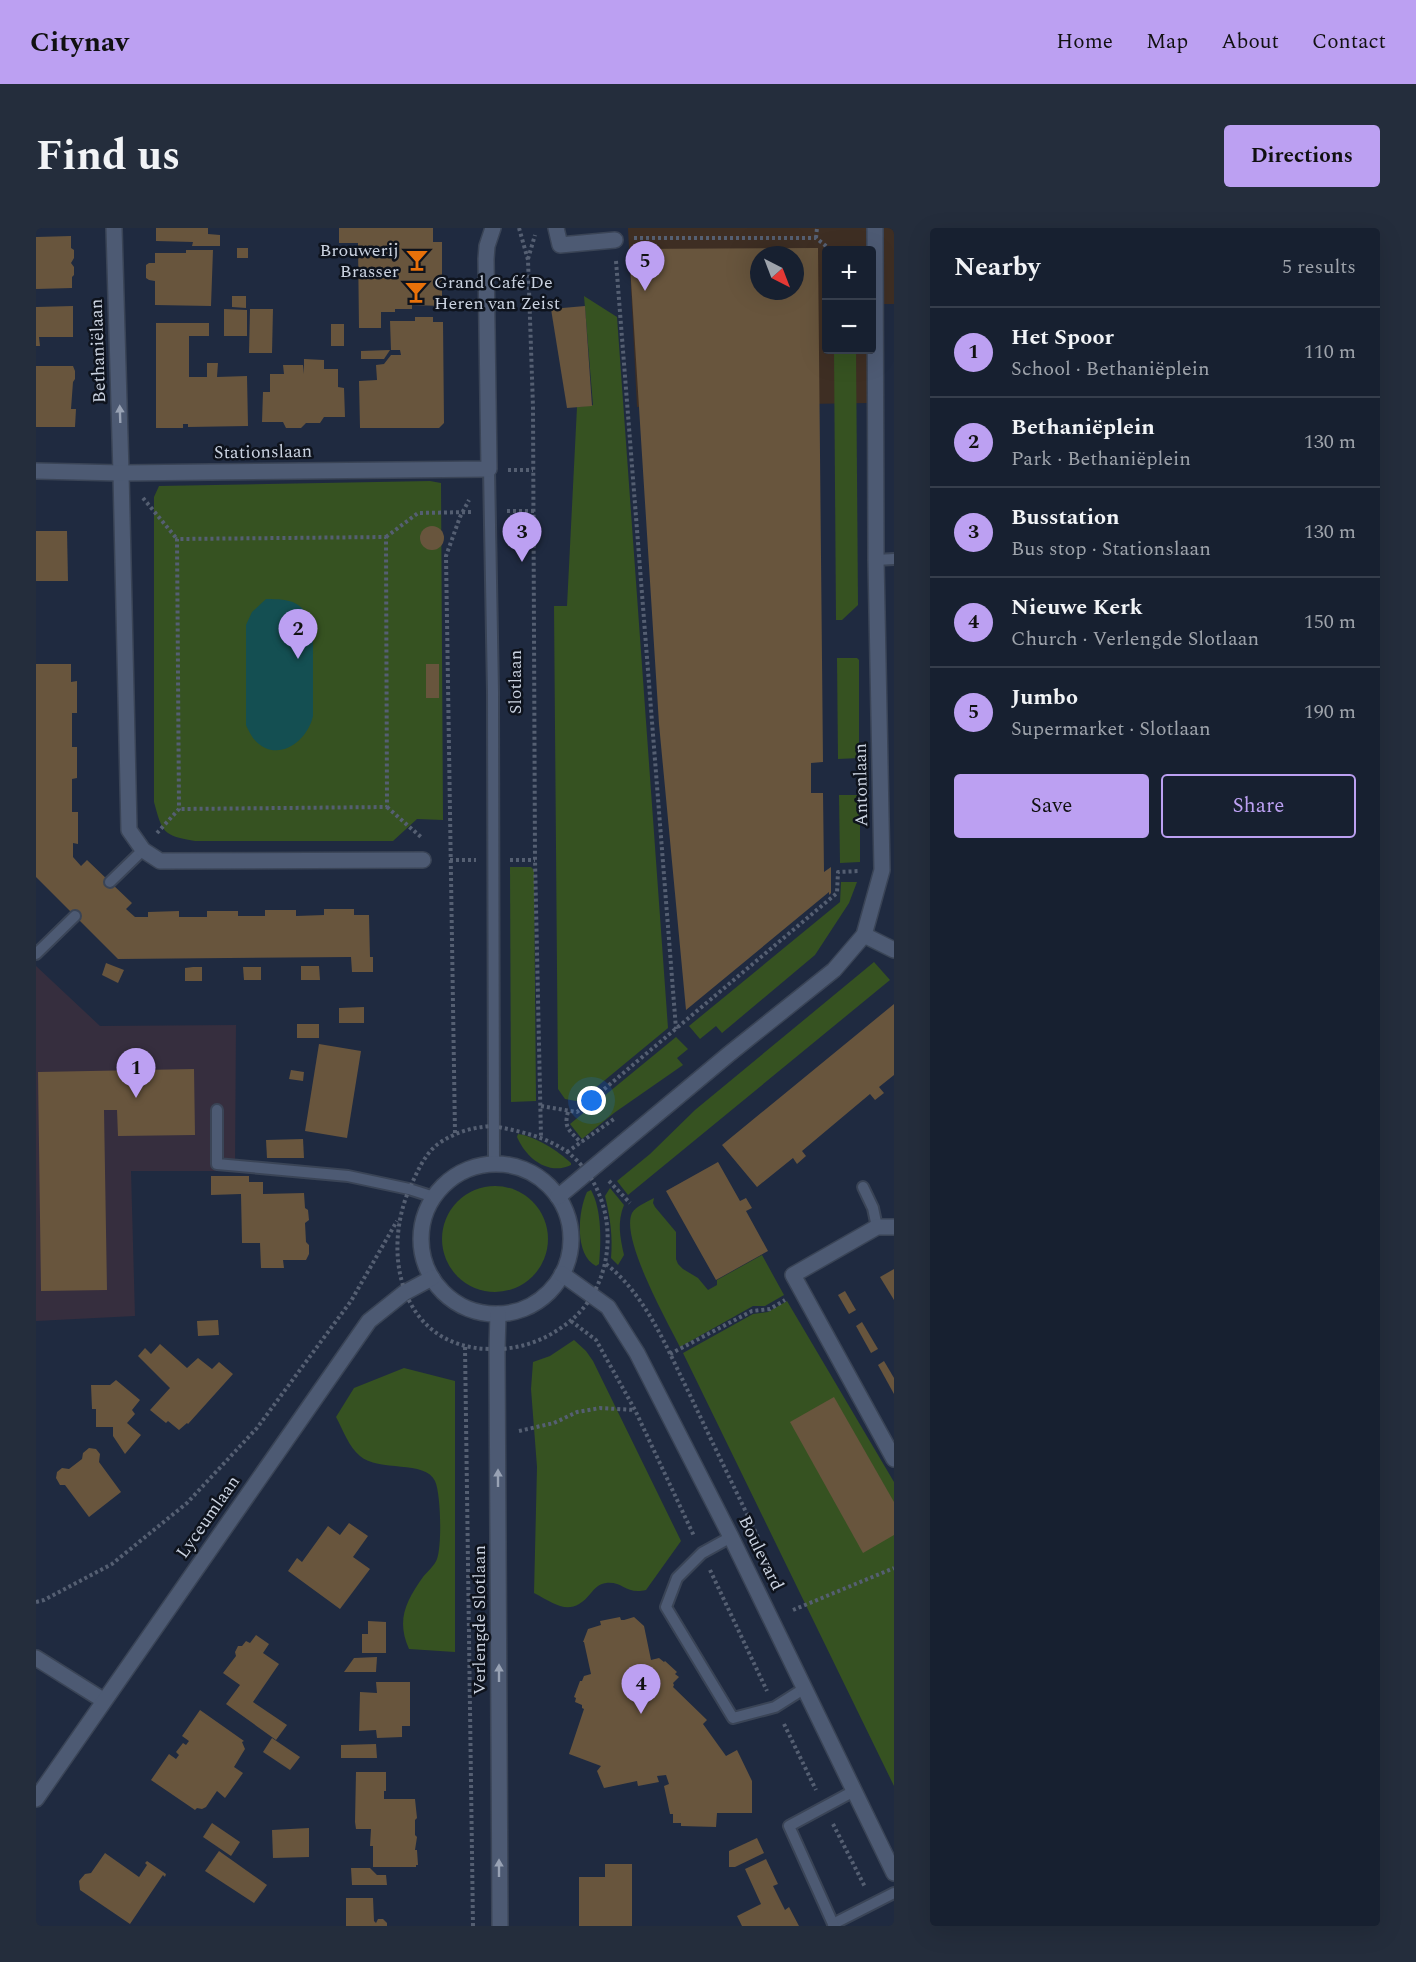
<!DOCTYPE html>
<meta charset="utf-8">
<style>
:root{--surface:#172030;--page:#242d3c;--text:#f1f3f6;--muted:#9ea3ab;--line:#363e4c;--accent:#bca0f2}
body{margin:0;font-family:Spectral,serif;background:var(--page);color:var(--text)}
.controls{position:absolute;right:18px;top:18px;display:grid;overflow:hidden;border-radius:6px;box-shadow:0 6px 24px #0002}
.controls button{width:54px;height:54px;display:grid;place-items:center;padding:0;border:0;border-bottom:2px solid var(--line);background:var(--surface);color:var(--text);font:30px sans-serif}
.compass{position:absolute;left:714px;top:18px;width:54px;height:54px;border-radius:50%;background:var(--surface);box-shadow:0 6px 24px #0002;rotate:138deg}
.you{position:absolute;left:556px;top:873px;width:21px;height:21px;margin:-15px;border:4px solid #fff;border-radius:50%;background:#1a73e8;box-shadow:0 0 0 9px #1a73e833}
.badge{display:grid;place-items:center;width:39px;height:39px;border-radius:50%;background:var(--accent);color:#111;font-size:20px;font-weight:700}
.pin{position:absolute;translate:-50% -50px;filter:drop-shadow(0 2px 3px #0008)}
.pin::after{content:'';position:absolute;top:32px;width:21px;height:18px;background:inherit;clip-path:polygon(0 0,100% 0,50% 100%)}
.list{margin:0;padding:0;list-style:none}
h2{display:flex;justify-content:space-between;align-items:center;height:78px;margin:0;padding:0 24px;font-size:26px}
h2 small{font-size:20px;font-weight:400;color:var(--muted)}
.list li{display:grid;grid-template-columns:39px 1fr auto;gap:18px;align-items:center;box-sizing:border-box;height:90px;padding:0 24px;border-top:2px solid var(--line)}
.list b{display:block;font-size:22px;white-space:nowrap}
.list p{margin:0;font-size:20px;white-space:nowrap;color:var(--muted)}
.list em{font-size:20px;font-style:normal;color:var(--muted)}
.actions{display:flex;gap:12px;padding:18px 24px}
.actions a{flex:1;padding:14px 0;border:2px solid var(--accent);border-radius:6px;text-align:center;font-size:21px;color:var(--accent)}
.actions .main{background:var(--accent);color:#111}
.map{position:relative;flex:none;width:858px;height:1698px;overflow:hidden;border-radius:6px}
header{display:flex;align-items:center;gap:36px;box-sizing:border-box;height:84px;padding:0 30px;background:var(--accent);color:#111}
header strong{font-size:28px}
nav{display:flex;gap:33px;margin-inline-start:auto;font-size:21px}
.intro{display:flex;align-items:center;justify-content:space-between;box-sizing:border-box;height:144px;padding:0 36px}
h1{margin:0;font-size:42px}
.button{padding:15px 27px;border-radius:6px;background:var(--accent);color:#111;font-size:21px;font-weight:700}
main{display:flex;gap:36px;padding:0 36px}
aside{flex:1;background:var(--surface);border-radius:6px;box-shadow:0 6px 24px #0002}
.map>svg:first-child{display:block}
.commercial{fill:#3e2e23;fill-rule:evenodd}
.education{fill:#362e3e}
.green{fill:#365221}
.water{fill:#144f52}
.building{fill:#68553d;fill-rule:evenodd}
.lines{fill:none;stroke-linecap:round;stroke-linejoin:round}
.service-casing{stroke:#3a4456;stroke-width:14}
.pedestrian-casing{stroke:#3a4456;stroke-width:18}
.minor-casing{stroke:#3a4456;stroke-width:18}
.path{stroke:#555f72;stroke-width:4;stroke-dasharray:3 3;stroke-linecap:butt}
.service{stroke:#4d5a73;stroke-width:10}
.pedestrian{stroke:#4d5a73;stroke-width:15}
.minor{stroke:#4d5a73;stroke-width:15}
.oneway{fill:#98a2b4}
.labels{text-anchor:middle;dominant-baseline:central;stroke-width:5;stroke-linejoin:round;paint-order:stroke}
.poi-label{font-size:18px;fill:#cad2e0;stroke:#0e131d;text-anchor:end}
.street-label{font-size:18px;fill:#cad2e0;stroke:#0e131d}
</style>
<header>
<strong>Citynav</strong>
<nav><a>Home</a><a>Map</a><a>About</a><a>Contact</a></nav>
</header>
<div class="intro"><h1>Find us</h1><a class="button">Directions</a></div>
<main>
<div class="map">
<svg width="858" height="1698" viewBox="0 0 858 1698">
<rect width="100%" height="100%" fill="#1f2a40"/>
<path class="commercial" d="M592,0H858V76H836V22H790V122H833L832,175L601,179ZM723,27H759V63H723Z"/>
<polygon class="education" points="0,738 64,798 200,797 199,943 95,943 99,1088 0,1093"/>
<g class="green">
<polygon points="548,68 581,89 632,800 546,871 540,873 529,871 522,861 518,378 531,378 541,179 557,177"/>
<polygon points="798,122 820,122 822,377 806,392 800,392"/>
<path d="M394,253L405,255L407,592L381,591L357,613H159C127,608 126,604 118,574V269L123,258Z"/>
<polygon points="801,430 821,430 823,432 823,530 802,531"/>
<polygon points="803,567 824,567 824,634 804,635"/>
<polygon points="474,639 495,639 498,642 500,873 475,874"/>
<polygon points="805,654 821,654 813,675 779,727 686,805 680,798 664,811 653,798 804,674"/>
<polygon points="838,734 854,752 592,967 581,953 614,926 659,882"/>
<polygon points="640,809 652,821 641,830 647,837 578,885 546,911 534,896"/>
<path d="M482,906C499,908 522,923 535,935V937C512,948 490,930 481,909Z"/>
<circle cx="459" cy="1011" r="53"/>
<path d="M574,960L588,977C581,994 584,1009 588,1027L582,1037L575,1030C577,1009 574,988 569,968Z"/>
<path d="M555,962C566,982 565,1014 563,1036L560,1038C538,1027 542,983 551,964Z"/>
<path d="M618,970L617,975L619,979L640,1004V1031L642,1036L647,1041L662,1050L672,1062L681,1057V1052L726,1027L748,1067L729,1078H717L644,1119C631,1093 584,1010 596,985C600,978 611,974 618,970Z"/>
<polygon points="751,1073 858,1254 858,1558 647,1125 717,1086 732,1084"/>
<path d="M538,1112L550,1123L557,1133L645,1313L610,1362C590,1367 587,1353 570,1355C563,1356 559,1360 555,1365C535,1390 521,1377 498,1365L501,1239L495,1161L497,1134L514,1128Z"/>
<path d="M368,1140L419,1153V1424L373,1421C360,1392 370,1373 387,1349C391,1344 399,1337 401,1331C406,1318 405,1266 399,1253C390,1232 342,1244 324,1228C313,1219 307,1202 300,1189L318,1160Z"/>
</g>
<path class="water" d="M230,371C255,371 266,373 277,397V488C271,515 239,537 217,510C214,506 212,501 210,497V397L216,384Z"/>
<g class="building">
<polygon points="120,0 172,0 172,6 184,7 184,18 156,18 157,14 120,13"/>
<polygon points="303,0 397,0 397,14 406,14 406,78 376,77 376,81 359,81 359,84 345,84 345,100 323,100 322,15 303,15"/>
<polygon points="35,8 35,20 38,22 38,30 35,35 38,39 38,47 36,49 36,60 0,61 0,9"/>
<rect x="201" y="20" width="11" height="10"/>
<path d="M782,20L787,534L775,535V565H787L788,644L795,639V665L793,667V664L650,782L623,496L593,21ZM723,27H759V63H723Z"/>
<polygon points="150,22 177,22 175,78 119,77 119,53 113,52 110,50 110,37 113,35 119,35 119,25 150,25"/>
<polygon points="196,68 210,68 210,80 196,79"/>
<polygon points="37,78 37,109 3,109 4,118 0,118 0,79"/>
<polygon points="549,78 556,178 531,180 515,81"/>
<polygon points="188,81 211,82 211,108 188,108"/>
<polygon points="214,81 237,81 236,125 213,125"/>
<polygon points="379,89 397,89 397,94 407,94 408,195 403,200 324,200 323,153 341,152 340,137 348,136 355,127 365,127 364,122 355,122 354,93 379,93"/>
<polygon points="120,95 173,95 173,108 153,108 153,149 171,149 171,135 182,135 181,149 211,148 212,198 152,199 152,196 147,196 147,200 120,200"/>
<rect x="295" y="96" width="13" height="22"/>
<polygon points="354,122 348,131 325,131 325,123"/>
<polygon points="268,131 288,132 288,141 302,141 302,159 308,160 309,189 288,189 284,195 270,195 265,200 250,200 247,194 226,194 227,164 234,164 234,146 248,146 247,137 267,137 268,146"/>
<polygon points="0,138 37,138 39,143 39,151 37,154 35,181 40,181 39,199 0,199"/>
<circle cx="396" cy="310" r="12"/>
<polygon points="0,303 31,303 32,353 0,353"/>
<polygon points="0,436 35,436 35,454 41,453 41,485 36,485 36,519 41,519 41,550 36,551 36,584 42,584 42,616 37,615 37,629 45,638 51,632 74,654 96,675 90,681 99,689 112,689 112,684 143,683 143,689 171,689 171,683 202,683 202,688 229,688 229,682 260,682 260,688 288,687 288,681 318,681 318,687 333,687 334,729 337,729 337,744 316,744 315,729 82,731 0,649"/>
<rect x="390" y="436" width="13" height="34"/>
<polygon points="70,735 88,742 82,755 66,747"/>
<polygon points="265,738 283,738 284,752 265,752"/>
<polygon points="157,739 166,739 166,753 149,753 149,740"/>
<polygon points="207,739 225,739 225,752 208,752"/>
<polygon points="858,776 858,847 843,859 848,865 839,872 834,866 766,923 770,928 761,936 757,930 721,959 686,917"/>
<polygon points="328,779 328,795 303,795 303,780"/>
<rect x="261" y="796" width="22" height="14"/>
<polygon points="283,816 325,823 311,910 269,903"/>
<polygon points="158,841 159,907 82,908 81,882 68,882 71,1062 5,1063 2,844"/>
<polygon points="255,842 268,844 267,853 253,851"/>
<polygon points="267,911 268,930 231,930 230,912"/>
<polygon points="682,934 704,973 710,970 716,980 710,983 732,1023 680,1052 630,963"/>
<polygon points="175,948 213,948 213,954 227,954 227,966 268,965 269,980 272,982 273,992 269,995 270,1014 273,1017 273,1026 270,1032 247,1032 248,1040 225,1040 224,1015 206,1015 205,966 175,967"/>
<polygon points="858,1041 858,1072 844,1049"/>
<polygon points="809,1063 820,1082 813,1086 802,1067"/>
<polygon points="182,1092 183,1107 162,1108 161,1093"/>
<polygon points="826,1094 842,1121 835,1125 820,1098"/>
<polygon points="124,1116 151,1140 162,1130 176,1141 183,1134 197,1146 152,1196 151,1195 143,1202 132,1193 130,1195 114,1182 134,1160 102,1128 109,1120 115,1126"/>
<polygon points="848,1133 858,1150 858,1166 842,1137"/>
<polygon points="80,1152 104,1172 96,1182 99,1186 91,1195 105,1207 89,1226 77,1208 77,1199 60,1199 60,1181 56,1181 55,1157 74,1157"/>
<polygon points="798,1169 858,1274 858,1307 827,1325 754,1194"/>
<polygon points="53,1220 60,1221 64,1226 63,1234 85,1264 53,1289 29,1257 24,1257 20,1250 21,1244 26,1240 33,1241 46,1231 47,1225"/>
<polygon points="313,1295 332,1308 317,1329 334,1341 304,1381 252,1343 261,1330 266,1334 292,1298 304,1307"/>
<polygon points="584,1389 585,1392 588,1392 598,1389 608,1398 615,1432 623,1430 628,1434 629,1433 641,1444 639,1446 643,1449 637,1455 638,1457 637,1459 671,1492 667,1496 690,1528 701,1522 716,1553 716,1585 681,1585 680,1599 645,1598 645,1595 637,1595 637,1586 634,1586 628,1558 633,1556 630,1547 621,1548 623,1554 602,1558 601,1553 568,1560 561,1543 565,1538 533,1526 548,1481 546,1480 546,1477 539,1474 540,1470 538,1469 544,1453 546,1453 548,1448 555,1446 548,1414 547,1414 552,1401 565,1397 564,1393"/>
<polygon points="332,1393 350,1394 350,1425 326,1425 326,1406 332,1406"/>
<polygon points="220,1407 233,1416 227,1425 243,1436 217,1474 251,1497 240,1512 190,1476 204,1457 187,1445 200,1428 199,1424 202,1418 206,1418 210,1413 214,1415"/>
<polygon points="341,1429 340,1444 308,1444 318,1430"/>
<polygon points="340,1454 374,1454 374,1498 366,1498 366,1509 341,1510 340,1502 323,1503 324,1464 341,1465"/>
<polygon points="164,1482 208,1513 206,1514 209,1521 198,1539 207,1545 189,1570 181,1563 170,1579 166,1581 161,1580 159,1582 115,1552 133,1526 140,1531 143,1527 140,1524 147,1515 150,1517 153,1513 146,1508"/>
<polygon points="236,1510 264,1529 254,1542 227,1524"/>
<polygon points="340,1516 341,1530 305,1530 305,1517"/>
<polygon points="320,1544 350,1544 350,1563 348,1563 348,1571 379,1571 381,1590 379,1592 379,1607 381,1609 379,1622 381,1622 382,1637 380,1637 380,1639 337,1639 337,1618 334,1618 335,1601 320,1601 319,1594"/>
<polygon points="176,1595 204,1614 195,1628 167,1609"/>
<polygon points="273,1600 273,1629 237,1630 236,1602"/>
<polygon points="721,1610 728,1625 699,1639 693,1639 693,1623"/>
<polygon points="183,1623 231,1657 218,1675 169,1643"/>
<polygon points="69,1625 103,1649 111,1637 109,1635 111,1633 130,1646 129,1649 127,1647 94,1696 44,1662 43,1653 49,1646 55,1645"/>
<polygon points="730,1631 742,1656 737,1658 749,1682 753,1679 763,1698 706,1698 701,1688 725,1676 709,1641"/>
<polygon points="569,1636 596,1636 596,1698 543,1698 543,1649 569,1649"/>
<polygon points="315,1640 334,1640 341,1647 350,1647 351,1657 316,1657"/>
<polygon points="310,1670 337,1670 338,1693 340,1695 342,1691 347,1691 351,1695 351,1698 310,1698"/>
</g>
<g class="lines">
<g class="service-casing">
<g id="service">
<polyline points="453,241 457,464 458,936"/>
<polyline points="840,332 858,331"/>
<polyline points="74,654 107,622"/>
<polyline points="0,726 39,688"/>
<polyline points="181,882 181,936 312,948 373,961 398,969"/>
<polyline points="827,959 837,980 841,999"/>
<polyline points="695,1309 666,1325 641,1350 630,1379 697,1490 739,1479 769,1460"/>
<polyline points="797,1696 858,1665"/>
<polyline points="798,1698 753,1598 818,1563"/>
</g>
</g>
<g class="pedestrian-casing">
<polyline id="pedestrian" points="520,0 524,17 579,12"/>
</g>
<g class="minor-casing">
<g id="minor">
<polyline points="78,0 85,245 93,602 107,622 124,633 387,632"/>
<polyline points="0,243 85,245 453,241 450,31 451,18 457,0"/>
<polyline points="828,707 858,722"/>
<circle cx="460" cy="1011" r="75"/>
<polyline points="522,969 693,826 798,742 828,707 846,642 840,332 839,0"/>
<polyline points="858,999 841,999 757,1047 858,1231"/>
<polyline points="526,1046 572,1079 601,1125 695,1309 858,1645"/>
<polyline points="462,1086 461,1121 464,1698"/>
<polyline points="0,1430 67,1472"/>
<polyline points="0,1571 333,1093 368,1065 396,1050"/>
</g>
</g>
<g class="path">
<polyline points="483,0 492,32 497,179 499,632 505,909"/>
<polyline points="598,10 780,10 795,22"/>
<polyline points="780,10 781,0"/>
<polyline points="492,31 499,7"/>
<polyline points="580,33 640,801"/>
<polyline points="472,242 497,242"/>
<polyline points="107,270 141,311"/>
<polyline points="471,283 498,283"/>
<polyline points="350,309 382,285 437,284"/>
<polyline points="351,579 386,610"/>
<polyline points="121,605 143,581 141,311 350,309 351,579 143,581"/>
<polyline points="414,632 440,632"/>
<polyline points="474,632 499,632"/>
<polyline points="505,878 541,884 801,665 802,644 824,643"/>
<path d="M532,884C527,901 535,903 545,915"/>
<path d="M457,898C483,903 508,908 530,923C584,963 586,1052 533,1094C509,1113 483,1122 453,1121C363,1119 343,1021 377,953C383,940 390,925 402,916C419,904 437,899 457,898Z"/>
<polyline points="419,905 410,328 424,289 433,272"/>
<polyline points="531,924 578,891"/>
<polyline points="573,953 594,975"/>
<path d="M570,1036C611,1068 631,1121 654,1167C676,1214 699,1261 722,1309"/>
<polyline points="535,1093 560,1112 599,1182 658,1308"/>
<polyline points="429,1119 437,1698"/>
<polyline points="634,1126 716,1083 734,1081 749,1072"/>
<polyline points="483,1203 518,1195 541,1184 564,1180 599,1182"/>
<polyline points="674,1342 731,1463"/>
<polyline points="0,1374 8,1372 76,1336 151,1275 221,1200 315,1073 361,993"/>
<polyline points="757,1382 858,1340"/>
<polyline points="748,1496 780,1562"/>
<polyline points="797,1596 829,1659"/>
</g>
<use href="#service" class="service"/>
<use href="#pedestrian" class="pedestrian"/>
<use href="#minor" class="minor"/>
</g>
<defs><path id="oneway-solid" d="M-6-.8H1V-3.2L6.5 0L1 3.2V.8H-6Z" transform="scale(1.5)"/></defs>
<g class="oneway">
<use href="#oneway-solid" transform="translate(84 186) rotate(-92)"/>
<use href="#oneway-solid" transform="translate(462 1250) rotate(-90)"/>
<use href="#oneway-solid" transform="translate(463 1445) rotate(-90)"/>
<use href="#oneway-solid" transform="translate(463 1640) rotate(-90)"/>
</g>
<defs>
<g id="bar-bare" transform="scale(1.8)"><path d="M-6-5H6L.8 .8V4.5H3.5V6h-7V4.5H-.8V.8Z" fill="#e8710a" stroke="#0e131d" stroke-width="2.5" paint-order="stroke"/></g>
</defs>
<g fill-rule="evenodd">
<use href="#bar-bare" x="381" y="32"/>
<use href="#bar-bare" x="380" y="64"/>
</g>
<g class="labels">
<g class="poi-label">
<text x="363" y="22">Brouwerij<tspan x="363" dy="21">Brasser</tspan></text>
<text x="398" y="54" text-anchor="start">Grand Café De<tspan x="398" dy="21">Heren van Zeist</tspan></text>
</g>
<g class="street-label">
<text transform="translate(62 123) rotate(-92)">Bethaniëlaan</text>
<text transform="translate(227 224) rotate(-1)">Stationslaan</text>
<text transform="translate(479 454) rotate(-90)">Slotlaan</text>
<text transform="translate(825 557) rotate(-91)">Antonlaan</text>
<text transform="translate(172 1289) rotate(-55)">Lyceumlaan</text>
<text transform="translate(725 1325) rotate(64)">Boulevard</text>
<text transform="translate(443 1392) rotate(-90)">Verlengde Slotlaan</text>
</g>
</g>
</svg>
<div class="controls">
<button>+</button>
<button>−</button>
</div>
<svg class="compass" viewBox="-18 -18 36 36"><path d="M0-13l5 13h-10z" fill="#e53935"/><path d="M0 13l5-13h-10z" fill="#9ea3ab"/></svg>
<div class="you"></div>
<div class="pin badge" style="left:100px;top:870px">1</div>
<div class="pin badge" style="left:262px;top:431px">2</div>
<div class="pin badge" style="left:486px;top:334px">3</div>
<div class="pin badge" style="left:605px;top:1486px">4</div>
<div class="pin badge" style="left:609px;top:63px">5</div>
</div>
<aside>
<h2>Nearby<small>5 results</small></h2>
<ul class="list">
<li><span class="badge">1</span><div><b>Het Spoor</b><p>School · Bethaniëplein</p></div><em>110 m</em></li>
<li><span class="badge">2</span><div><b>Bethaniëplein</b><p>Park · Bethaniëplein</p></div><em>130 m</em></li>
<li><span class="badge">3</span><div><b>Busstation</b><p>Bus stop · Stationslaan</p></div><em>130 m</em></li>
<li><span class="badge">4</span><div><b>Nieuwe Kerk</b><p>Church · Verlengde Slotlaan</p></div><em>150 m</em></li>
<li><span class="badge">5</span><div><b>Jumbo</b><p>Supermarket · Slotlaan</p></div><em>190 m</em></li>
</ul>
<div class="actions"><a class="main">Save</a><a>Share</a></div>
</aside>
</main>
